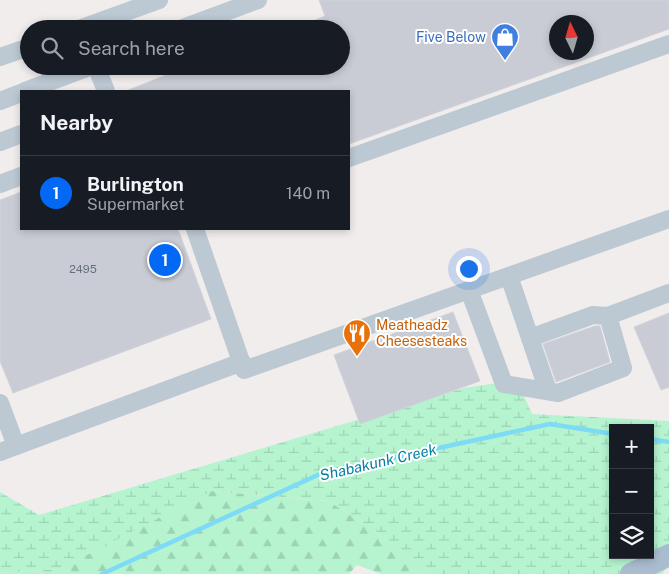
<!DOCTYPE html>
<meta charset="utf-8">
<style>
:root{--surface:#171b24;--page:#242831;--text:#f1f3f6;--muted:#9ea1a6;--line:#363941;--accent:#0369f4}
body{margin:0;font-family:"Public Sans",sans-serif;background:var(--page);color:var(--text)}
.controls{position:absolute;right:15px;bottom:15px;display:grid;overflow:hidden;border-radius:0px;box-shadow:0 2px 8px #0003}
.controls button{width:45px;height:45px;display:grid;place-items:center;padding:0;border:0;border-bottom:1px solid var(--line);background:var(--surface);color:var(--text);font:25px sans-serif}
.compass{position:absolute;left:549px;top:15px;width:45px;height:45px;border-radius:50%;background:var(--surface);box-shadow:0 2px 8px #0003;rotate:355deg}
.you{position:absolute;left:468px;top:268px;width:18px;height:18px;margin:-12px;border:4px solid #fff;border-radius:50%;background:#1a73e8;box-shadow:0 0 0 8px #1a73e833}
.badge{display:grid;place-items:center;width:32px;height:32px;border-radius:50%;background:var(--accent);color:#fff;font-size:16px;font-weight:700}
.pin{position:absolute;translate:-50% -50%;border:2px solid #fff;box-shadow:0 1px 5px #0006}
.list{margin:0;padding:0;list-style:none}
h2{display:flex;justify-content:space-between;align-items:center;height:65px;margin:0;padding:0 20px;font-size:21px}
h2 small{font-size:16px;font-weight:400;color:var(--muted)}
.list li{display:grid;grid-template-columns:32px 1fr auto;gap:15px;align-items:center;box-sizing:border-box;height:75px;padding:0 20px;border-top:1px solid var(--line)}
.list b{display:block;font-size:19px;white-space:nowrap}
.list p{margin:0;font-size:16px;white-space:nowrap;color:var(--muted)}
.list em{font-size:16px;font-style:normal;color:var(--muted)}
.icon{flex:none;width:28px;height:28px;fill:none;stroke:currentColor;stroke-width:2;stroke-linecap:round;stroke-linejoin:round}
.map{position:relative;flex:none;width:669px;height:574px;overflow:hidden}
.search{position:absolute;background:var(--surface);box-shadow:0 2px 8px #0003;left:20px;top:20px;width:330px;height:55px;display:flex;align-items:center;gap:12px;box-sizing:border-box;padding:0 18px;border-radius:28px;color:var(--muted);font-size:19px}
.panel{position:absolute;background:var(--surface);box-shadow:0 2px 8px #0003;left:20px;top:90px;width:330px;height:140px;border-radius:0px}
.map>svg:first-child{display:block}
.forest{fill:url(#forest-firs)}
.wetland{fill:url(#wetland-marsh);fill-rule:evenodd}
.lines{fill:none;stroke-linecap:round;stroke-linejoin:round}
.stream{stroke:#7ddbf6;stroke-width:4.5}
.building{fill:#c9ccd4;stroke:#d0d3da;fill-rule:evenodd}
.minor{stroke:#bcc8d2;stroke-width:18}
.major{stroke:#a9bcd0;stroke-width:22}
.labels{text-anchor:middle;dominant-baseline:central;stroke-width:4;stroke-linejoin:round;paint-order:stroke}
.number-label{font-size:11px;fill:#64707b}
.shop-label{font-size:14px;fill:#366cbe;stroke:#fff;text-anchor:end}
.food-label{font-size:14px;fill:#c56008;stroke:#fff;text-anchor:start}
.water-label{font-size:15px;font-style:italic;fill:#027fa4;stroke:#fff}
</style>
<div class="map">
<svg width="669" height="574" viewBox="0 0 669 574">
<defs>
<pattern id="forest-firs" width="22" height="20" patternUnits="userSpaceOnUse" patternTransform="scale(1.25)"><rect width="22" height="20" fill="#b5f4cf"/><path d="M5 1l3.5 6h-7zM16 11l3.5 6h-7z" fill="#9dd3b4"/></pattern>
<pattern id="wetland-marsh" width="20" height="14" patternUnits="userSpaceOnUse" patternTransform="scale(1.25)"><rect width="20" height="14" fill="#b5f4cf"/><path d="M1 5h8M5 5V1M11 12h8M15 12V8" fill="none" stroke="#9dd3b4"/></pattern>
</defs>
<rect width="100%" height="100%" fill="#f1eded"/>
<polygon class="forest" points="211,491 329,501 387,540 432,574 381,574 357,565 349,574 0,574 0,573 59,569"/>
<path class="wetland" d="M517,380L532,414L669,421V565L662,574H432L387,540L329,501L212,491L59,569L0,573V492L39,515L464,388ZM613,428H650V555H613Z"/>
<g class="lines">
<g class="stream">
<polyline points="650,439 669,442"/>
<polyline points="102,574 322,473 550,424 613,434"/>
</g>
</g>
<g class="building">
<path d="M319,0H669V29L349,144V91H126L189,66H341V29H293L325,16ZM556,22H586V52H556Z"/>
<polygon points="21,192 21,229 178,229 211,319 13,393 0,361 0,200"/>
<polygon points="453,312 480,381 360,424 334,355"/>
<polygon points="669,313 669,387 661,390 634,327"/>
<polygon points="595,326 600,326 610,362 556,382 543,344"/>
</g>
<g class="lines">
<g class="minor">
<polyline points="79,29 159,0"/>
<polyline points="180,29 258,0"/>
<polyline points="0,57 29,47"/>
<polyline points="96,66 106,91"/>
<polyline points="25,91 92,66"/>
<polyline points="0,101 21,93"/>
<polyline points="0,142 21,134"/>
<polyline points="349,158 669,44"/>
<polyline points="0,184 21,176"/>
<polyline points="195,229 244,370 669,219"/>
<polyline points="509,276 548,391"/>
<polyline points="469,290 504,384 558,393 623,368 608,316 669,293"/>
<polyline points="530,338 593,315 608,316"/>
<polyline points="0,403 16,446 242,362"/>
<polyline points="0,452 16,446"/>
</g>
<polyline class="major" points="631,574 669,555"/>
</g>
<defs>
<g id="shop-pin" transform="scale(1.4375)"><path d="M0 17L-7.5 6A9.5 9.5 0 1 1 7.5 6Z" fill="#3f7fe0" stroke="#fff"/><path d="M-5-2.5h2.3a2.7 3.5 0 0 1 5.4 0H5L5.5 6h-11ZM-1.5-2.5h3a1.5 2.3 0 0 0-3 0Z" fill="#fff"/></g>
<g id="restaurant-pin" transform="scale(1.4375)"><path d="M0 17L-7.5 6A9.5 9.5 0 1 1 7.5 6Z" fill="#e8710a" stroke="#fff"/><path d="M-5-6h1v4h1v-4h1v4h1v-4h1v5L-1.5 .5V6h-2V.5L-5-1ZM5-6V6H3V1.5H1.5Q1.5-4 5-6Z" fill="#fff"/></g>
</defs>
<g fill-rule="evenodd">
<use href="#shop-pin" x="505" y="37"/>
<use href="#restaurant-pin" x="357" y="333"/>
</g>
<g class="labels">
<g class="number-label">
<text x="83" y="269">2495</text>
</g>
<g class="shop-label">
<text x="486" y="37">Five Below</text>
</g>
<g class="food-label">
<text x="376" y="325">Meatheadz<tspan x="376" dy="16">Cheesesteaks</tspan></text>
</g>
<g class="water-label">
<text transform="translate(378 462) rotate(-13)">Shabakunk Creek</text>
</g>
</g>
</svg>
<div class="controls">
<button>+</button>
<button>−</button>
<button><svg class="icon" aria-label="layers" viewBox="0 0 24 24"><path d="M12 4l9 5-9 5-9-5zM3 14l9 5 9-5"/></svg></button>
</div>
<svg class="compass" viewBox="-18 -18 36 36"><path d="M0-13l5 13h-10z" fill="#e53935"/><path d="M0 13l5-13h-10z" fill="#9ea1a6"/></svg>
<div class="you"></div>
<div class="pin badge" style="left:165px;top:260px">1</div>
<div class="search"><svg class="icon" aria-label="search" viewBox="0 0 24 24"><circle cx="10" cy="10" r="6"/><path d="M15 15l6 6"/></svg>Search here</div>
<section class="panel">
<h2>Nearby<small></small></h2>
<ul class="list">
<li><span class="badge">1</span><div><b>Burlington</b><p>Supermarket</p></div><em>140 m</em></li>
</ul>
</section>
</div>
